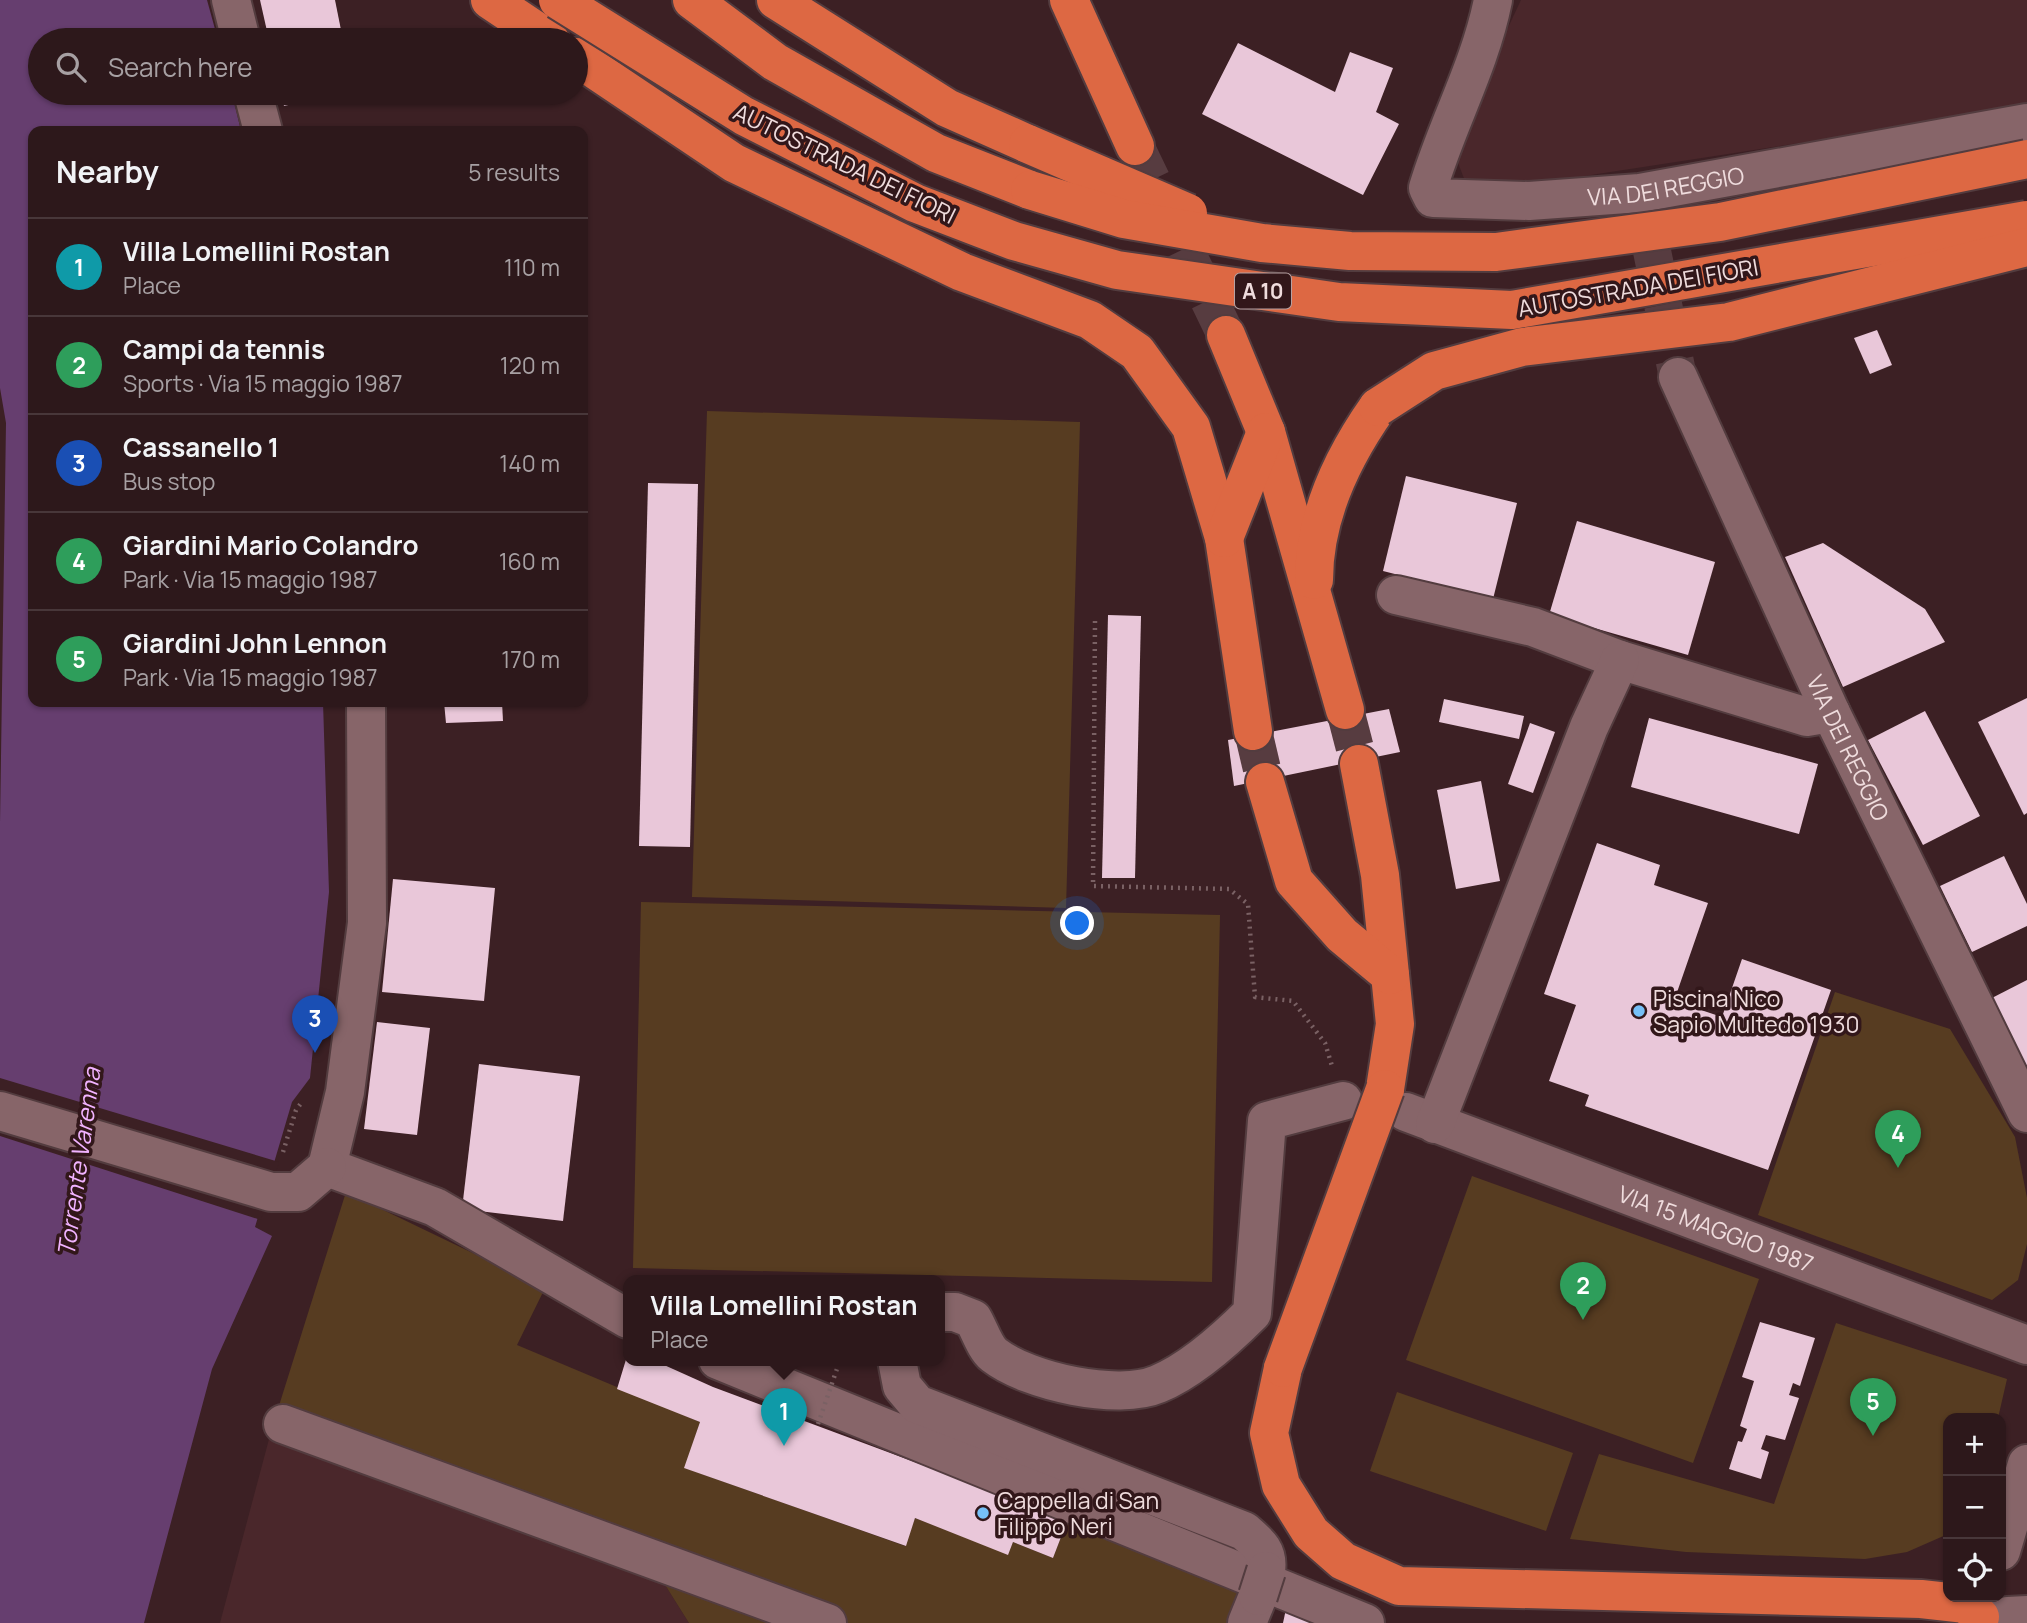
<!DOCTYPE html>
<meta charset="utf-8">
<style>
:root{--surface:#2d181b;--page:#392528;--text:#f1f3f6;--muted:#a7a0a3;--line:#48373a;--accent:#0b8043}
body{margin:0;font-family:Manrope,sans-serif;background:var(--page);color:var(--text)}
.controls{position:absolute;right:21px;bottom:21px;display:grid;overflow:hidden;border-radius:14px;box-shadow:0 2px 5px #0004}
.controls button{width:63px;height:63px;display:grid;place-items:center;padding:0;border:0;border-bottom:2px solid var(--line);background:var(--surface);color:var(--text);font:35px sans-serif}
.you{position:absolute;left:1078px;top:924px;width:24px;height:24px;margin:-18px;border:5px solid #fff;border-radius:50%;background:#1a73e8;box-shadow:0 0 0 10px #1a73e833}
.badge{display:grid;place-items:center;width:46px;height:46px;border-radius:50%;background:var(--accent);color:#fff;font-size:23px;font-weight:700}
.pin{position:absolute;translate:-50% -58px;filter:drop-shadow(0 2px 4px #0008)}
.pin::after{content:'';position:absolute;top:37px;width:24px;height:21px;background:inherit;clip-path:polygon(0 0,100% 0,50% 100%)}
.popup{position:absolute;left:623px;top:1275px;width:322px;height:91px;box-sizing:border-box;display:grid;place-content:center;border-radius:14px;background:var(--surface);filter:drop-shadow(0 2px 5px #0005);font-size:23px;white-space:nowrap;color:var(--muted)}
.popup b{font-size:26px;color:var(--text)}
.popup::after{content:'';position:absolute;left:50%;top:100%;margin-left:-14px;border:14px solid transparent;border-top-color:var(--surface)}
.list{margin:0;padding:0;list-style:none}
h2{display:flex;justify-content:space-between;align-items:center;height:91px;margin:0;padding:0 28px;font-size:30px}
h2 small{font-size:23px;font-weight:400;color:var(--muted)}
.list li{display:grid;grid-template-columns:46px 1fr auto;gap:21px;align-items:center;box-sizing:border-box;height:98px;padding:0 28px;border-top:2px solid var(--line)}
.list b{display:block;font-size:26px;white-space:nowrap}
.list p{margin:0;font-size:23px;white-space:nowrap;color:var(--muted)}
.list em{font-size:23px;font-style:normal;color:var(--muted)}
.icon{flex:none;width:38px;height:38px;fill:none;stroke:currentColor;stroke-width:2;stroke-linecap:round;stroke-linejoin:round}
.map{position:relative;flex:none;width:2027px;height:1623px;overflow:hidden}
.search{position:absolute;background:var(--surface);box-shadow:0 2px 5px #0004;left:28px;top:28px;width:560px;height:77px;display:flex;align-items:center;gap:18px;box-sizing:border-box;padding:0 24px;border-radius:38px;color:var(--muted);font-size:26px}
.panel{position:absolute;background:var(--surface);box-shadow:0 2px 5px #0004;left:28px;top:126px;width:560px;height:581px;border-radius:14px}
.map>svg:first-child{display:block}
.built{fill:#4a272b}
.green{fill:#573c21}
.water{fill:#663e6f}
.pier{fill:#3c2024}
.building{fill:#e9c7d9}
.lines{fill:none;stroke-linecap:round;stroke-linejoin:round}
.minor-tunnel{stroke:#573c40;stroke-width:38;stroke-dasharray:38 19;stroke-linecap:butt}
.highway-tunnel{stroke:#573c40;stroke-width:38;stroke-dasharray:38 19;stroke-linecap:butt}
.minor-casing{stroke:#533c3f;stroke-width:42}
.highway-casing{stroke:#533c3f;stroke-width:42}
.path{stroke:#7a6164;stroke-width:4.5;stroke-dasharray:2 5;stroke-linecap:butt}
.minor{stroke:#876569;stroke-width:38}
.highway{stroke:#dd6843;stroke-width:38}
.minor-bridge-casing{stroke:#533c3f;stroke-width:42;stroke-linecap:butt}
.highway-bridge-casing{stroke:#533c3f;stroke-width:42;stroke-linecap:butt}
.path-bridge{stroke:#7a6164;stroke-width:4.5;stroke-dasharray:2 5;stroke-linecap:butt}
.minor-bridge{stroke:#876569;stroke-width:38}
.highway-bridge{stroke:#dd6843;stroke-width:38}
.poi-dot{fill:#76c0f7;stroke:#32171a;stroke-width:2.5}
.labels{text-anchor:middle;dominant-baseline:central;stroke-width:7;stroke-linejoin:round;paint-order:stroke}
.shield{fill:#32171a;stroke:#b6a1a2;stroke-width:2}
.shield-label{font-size:21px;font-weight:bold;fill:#efdcdd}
.street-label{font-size:23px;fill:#efdcdd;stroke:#32171a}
.poi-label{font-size:23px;fill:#efdcdd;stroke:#32171a;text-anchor:start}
.water-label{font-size:24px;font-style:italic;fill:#f1b3ff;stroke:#32171a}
</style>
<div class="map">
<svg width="2027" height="1623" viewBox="0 0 2027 1623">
<rect width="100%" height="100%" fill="#3c2024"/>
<g class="built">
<polygon points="1521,0 2027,0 2027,108 1493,190 1465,181 1452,147"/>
<polygon points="272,1428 662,1580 689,1623 220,1623"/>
</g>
<g class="green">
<polygon points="707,411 1080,422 1066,908 692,897"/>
<polygon points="641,902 1220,915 1212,1282 633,1268"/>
<polygon points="1835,992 1950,1029 2015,1137 2027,1198 2027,1244 2018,1280 1992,1300 1758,1215"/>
<polygon points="1472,1176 1759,1279 1693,1463 1406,1360"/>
<polygon points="346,1192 545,1288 517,1345 700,1422 685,1468 905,1546 915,1518 1008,1554 1013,1542 1053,1558 1068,1519 1241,1584 1256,1623 689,1623 662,1580 272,1428"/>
<polygon points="1836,1323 2007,1379 1998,1418 1948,1418 1948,1534 1907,1552 1865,1559 1686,1552 1570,1539 1599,1454 1774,1504"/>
<polygon points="1397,1392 1573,1453 1546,1531 1370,1471"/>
</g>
<polygon class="water" points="0,0 207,0 218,40 40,40 40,93 232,93 241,131 33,131 33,702 323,702 329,892 310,1078 292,1102 255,1227 272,1236 212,1369 144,1623 0,1623 0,824 6,423 0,388"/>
<polygon class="pier" points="0,1078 279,1162 261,1220 0,1136"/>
<g class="building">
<polygon points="260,0 335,0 343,40 269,40"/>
<polygon points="1238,43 1335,92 1350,52 1393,68 1376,112 1399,124 1363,195 1202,114"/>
<polygon points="281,93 336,93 336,94 284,106"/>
<polygon points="1877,330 1892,365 1870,374 1854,338"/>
<polygon points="1406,476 1517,503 1493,599 1383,571"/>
<polygon points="648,483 698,484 690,847 639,846"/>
<polygon points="1577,521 1715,562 1688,655 1549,615"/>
<polygon points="1823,543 1925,609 1945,642 1843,687 1785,557"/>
<polygon points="1108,615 1141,616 1135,878 1102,878"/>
<polygon points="2027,698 2027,813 2024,815 1978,722"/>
<polygon points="1444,699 1524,716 1519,739 1439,722"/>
<polygon points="444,702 502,702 503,721 446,723"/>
<polygon points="1389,709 1400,752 1234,786 1228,740"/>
<polygon points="1925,711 1980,816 1923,845 1868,740"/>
<polygon points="1649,718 1818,764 1799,834 1631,787"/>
<polygon points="1530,723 1555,732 1533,793 1508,784"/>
<polygon points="1481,781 1500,881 1456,889 1437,790"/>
<polygon points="1597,843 1660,865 1654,885 1708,903 1674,1001 1722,1017 1742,959 1831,990 1768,1170 1585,1106 1589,1095 1549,1081 1576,1005 1544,994"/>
<polygon points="2004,856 2027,904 2027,926 1972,952 1940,886"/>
<polygon points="393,879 495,888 484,1001 382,992"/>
<polygon points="2027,980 2027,1074 1988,1000"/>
<polygon points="377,1022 430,1028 417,1135 364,1129"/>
<polygon points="479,1064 580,1076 563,1221 462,1209"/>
<polygon points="1760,1322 1815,1338 1800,1386 1793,1383 1789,1395 1799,1398 1785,1440 1766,1435 1761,1449 1769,1452 1761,1479 1729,1469 1738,1441 1742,1442 1747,1429 1740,1426 1754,1381 1742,1377"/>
<polygon points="628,1353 628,1360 653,1360 713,1387 1068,1519 1053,1558 1013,1542 1008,1555 915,1518 906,1546 684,1468 700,1422 617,1389"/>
<polygon points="1286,1609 1327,1623 1283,1623"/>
</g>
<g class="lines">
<polyline class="minor-tunnel" points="1640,193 1678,377"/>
<g class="highway-tunnel">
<polyline points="1135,146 1226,335"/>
<polyline points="1345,710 1359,764"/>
<polyline points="1253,731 1265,782"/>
</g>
<g class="minor-casing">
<g id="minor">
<polyline points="231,0 241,40"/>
<path id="s1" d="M1493,0C1480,66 1447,124 1428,188L1433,198L1529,201L1640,193L2027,123"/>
<polyline points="253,93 263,131"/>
<path id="s2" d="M1678,377L1831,713L2027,1113"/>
<polyline points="1396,595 1533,627 1620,660 1807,717 1831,713"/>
<polyline points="366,702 367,923 345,1092 327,1167 435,1207 628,1319"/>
<polyline points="0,1111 271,1192 298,1192 327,1167"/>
<path id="s3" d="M1406,1112L2027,1345"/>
<polyline points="1435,1124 1589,727 1620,660"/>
<path d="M940,1312H955L973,1319C979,1329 985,1348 994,1355C1029,1382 1118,1401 1158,1384C1192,1370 1227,1338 1252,1313L1267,1121L1343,1101"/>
<polyline points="718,1360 1365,1623"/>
<path d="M897,1360L902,1386L917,1404L1244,1531C1258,1543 1269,1551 1266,1571"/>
<polyline points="283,1424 827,1623"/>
<polyline points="2001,1551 2027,1464"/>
<polyline points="1247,1623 1258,1596"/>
<polyline points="1988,1623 2008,1616 2027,1615"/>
</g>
</g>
<g class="highway-casing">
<g id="highway">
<polyline points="490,0 550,40"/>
<polyline points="692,0 775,62 936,153 1030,190"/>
<polyline points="776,0 947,108 1028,144"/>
<polyline points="1069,0 1135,146"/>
<polyline points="576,57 734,163 962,272 1090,320 1137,352 1191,427 1224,538 1253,731"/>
<polyline points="1226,335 1266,432 1345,710"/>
<polyline points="1224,538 1266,432"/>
<path d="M1314,580C1314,516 1342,458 1378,407"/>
<polyline points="1359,764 1380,875 1395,1024 1385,1089"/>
<polyline points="1265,782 1294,881 1342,935 1390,975"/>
<polyline points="1283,1368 1269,1433 1281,1485 1311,1533 1343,1561 1399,1586 1921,1599 1966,1604 1980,1617"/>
</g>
</g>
<g class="path">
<polyline points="1095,621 1093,886 1229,889 1248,904 1255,997 1293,1001 1325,1043 1332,1066"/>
<polyline points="283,1152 296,1110 302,1102"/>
</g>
<use href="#minor" class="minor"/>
<use href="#highway" class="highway"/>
<g class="minor-bridge-casing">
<polyline id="minor-bridge" points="1258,1596 1266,1571"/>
</g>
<g class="highway-bridge-casing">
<g id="highway-bridge">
<polyline points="558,0 744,116 915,203 1014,241 1117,270 1339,302 1512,310 2027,220"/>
<polyline points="1028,144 1188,213"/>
<polyline points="1030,190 1124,219 1262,243 1350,251 1496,252 1720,222 2027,159"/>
<polyline points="1378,407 1434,371 1522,347 1729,322 2027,247"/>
<polyline points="1283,1368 1385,1089"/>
</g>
</g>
<polyline class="path-bridge" points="818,1424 840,1360"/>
<use href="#minor-bridge" class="minor-bridge"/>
<use href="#highway-bridge" class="highway-bridge"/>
</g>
<g class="poi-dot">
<circle cx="1639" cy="1011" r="7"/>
<circle cx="983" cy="1513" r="7"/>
</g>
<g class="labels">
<rect class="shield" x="1235" y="273.5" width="56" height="35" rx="5"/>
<g class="shield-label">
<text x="1263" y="291">A 10</text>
</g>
<g class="street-label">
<text transform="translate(845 163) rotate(26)">AUTOSTRADA DEI FIORI</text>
<text stroke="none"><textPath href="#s1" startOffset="444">VIA DEI REGGIO</textPath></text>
<text transform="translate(1638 287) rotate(-10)">AUTOSTRADA DEI FIORI</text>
<text stroke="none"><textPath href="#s2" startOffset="408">VIA DEI REGGIO</textPath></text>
<text stroke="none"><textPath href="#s3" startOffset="331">VIA 15 MAGGIO 1987</textPath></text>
</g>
<g class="poi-label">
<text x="1653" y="998">Piscina Nico<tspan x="1653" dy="26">Sapio Multedo 1930</tspan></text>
<text x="997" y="1500">Cappella di San<tspan x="997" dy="26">Filippo Neri</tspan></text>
</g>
<g class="water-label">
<text transform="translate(78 1162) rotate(-82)">Torrente Varenna</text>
</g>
</g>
</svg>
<div class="controls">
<button>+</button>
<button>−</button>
<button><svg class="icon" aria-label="locate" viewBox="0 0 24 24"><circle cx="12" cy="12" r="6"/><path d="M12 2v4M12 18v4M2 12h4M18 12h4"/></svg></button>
</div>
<div class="you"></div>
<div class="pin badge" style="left:784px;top:1446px;background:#0f9aa8">1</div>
<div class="popup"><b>Villa Lomellini Rostan</b>Place</div>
<div class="pin badge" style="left:1583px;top:1320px;background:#2e9e5b">2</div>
<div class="pin badge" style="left:315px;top:1053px;background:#1a4fb4">3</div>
<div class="pin badge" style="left:1898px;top:1168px;background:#2e9e5b">4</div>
<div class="pin badge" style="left:1873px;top:1436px;background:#2e9e5b">5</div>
<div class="search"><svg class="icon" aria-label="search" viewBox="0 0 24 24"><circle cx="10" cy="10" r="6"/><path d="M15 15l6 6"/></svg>Search here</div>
<section class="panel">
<h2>Nearby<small>5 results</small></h2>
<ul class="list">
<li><span class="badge" style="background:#0f9aa8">1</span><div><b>Villa Lomellini Rostan</b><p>Place</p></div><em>110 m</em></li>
<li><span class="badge" style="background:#2e9e5b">2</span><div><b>Campi da tennis</b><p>Sports · Via 15 maggio 1987</p></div><em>120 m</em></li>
<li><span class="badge" style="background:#1a4fb4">3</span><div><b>Cassanello 1</b><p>Bus stop</p></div><em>140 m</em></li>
<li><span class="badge" style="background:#2e9e5b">4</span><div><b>Giardini Mario Colandro</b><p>Park · Via 15 maggio 1987</p></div><em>160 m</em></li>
<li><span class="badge" style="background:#2e9e5b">5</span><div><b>Giardini John Lennon</b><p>Park · Via 15 maggio 1987</p></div><em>170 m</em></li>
</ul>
</section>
</div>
